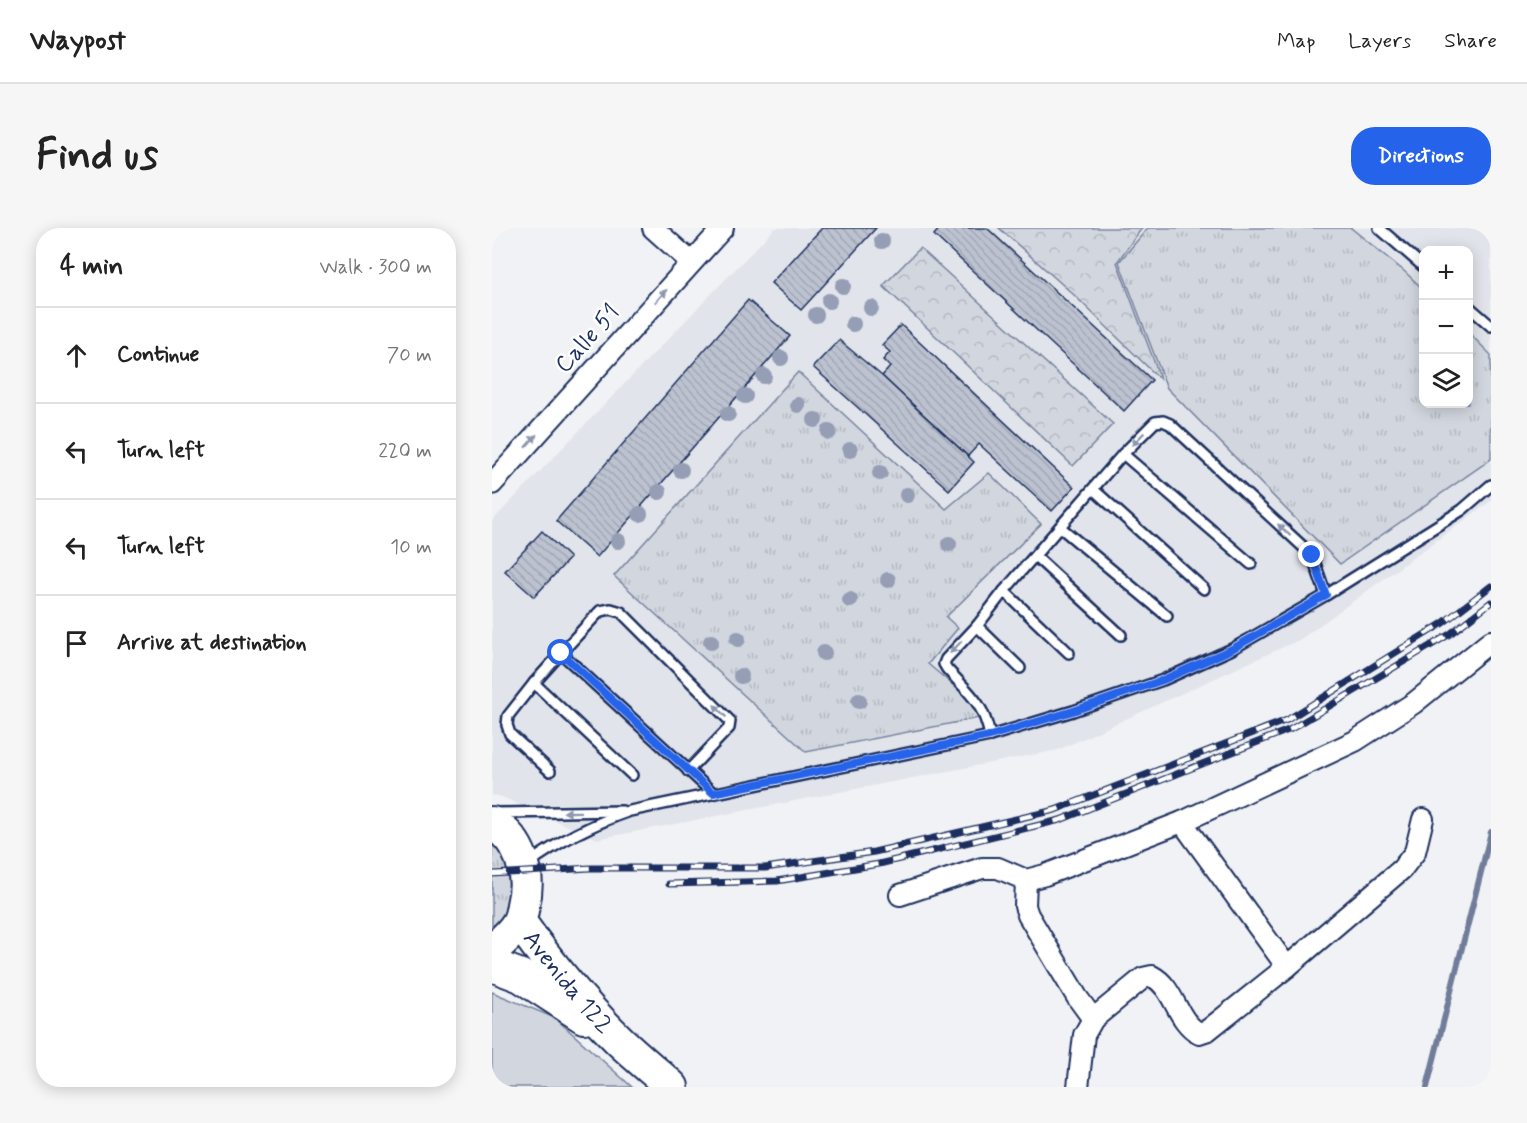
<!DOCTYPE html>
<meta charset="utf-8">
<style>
:root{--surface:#fff;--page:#f6f6f6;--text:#222;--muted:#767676;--line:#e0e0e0;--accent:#2563eb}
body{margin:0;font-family:Mynerve,sans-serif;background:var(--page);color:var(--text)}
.controls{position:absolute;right:18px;top:18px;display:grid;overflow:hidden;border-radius:12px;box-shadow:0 3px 15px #0003}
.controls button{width:54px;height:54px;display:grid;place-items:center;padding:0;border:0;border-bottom:2px solid var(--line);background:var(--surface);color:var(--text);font:30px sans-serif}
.stop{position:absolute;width:18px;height:18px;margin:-14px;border:4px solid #2563eb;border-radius:50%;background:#fff}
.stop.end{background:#2563eb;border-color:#fff;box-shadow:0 2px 6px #0008}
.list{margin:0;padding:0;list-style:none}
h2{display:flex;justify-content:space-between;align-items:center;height:78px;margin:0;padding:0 24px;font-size:26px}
h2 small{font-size:20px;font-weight:400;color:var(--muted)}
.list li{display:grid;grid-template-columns:39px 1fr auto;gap:18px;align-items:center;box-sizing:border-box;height:96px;padding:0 24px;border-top:2px solid var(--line)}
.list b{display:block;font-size:22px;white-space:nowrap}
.list em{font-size:20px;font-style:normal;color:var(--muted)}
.icon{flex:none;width:33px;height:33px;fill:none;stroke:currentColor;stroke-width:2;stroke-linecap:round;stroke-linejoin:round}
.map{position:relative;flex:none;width:999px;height:859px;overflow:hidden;border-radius:24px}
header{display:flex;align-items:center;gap:36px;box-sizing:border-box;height:84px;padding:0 30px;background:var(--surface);border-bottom:2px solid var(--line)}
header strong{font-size:28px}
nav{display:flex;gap:33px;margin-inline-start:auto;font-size:21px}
.intro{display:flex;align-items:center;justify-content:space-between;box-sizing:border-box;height:144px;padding:0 36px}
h1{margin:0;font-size:42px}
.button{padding:15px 27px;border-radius:24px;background:var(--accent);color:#fff;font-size:21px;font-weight:700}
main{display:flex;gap:36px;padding:0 36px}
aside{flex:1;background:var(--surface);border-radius:24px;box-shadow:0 3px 15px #0003}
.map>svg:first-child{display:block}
.built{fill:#e1e4ea;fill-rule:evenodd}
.grass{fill:url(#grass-tufts);stroke:#76829e;stroke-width:1.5}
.forest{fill:url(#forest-crowns);stroke:#76829e;stroke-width:1.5}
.green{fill:#d2d6df;stroke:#76829e;stroke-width:1.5}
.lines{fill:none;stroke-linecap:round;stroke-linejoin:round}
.stream{stroke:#707c9a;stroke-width:6}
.building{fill:url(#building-back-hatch);stroke:#1b2f5e;stroke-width:1.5}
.service-casing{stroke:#1b2f5e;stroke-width:14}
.minor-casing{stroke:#1b2f5e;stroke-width:24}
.trunk-casing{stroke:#1b2f5e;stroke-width:36}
.service{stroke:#fff;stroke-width:9}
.minor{stroke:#fff;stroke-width:20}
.trunk{stroke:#fff;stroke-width:32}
.rail-casing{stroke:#1b2f5e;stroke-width:7}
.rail{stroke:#fff;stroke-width:4.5;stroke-dasharray:14;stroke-linecap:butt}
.tree{fill:#959eb4}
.oneway{fill:#8d97ae}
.route{stroke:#2563eb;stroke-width:8}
.labels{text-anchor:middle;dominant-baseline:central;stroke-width:5;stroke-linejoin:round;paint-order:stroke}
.street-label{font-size:24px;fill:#1b2f5e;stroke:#fff}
</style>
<header>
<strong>Waypost</strong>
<nav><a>Map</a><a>Layers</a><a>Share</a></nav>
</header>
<div class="intro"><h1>Find us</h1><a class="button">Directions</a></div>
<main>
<aside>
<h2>4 min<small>Walk · 300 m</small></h2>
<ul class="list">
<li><svg class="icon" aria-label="ahead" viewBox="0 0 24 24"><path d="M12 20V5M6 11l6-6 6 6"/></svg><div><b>Continue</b></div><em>70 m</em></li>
<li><svg class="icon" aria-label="left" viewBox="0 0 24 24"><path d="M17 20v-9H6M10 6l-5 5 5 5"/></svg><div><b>Turn left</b></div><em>220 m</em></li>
<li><svg class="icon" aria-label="left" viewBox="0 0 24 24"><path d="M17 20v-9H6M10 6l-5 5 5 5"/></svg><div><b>Turn left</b></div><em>10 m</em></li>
<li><svg class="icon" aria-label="arrive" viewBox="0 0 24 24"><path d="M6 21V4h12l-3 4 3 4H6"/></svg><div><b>Arrive at destination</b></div></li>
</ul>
</aside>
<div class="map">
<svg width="999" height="859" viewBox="0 0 999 859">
<defs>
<pattern id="grass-tufts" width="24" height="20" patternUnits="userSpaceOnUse" patternTransform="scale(1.5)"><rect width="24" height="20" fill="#d2d6df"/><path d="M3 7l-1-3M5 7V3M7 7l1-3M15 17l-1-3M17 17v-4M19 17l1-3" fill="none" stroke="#b4b8c2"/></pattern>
<pattern id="forest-crowns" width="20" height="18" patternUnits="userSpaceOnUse" patternTransform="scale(1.5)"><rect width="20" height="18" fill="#d2d6df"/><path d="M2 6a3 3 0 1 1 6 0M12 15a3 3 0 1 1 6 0" fill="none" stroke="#b4b8c2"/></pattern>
<pattern id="building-back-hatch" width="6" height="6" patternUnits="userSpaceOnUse" patternTransform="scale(1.5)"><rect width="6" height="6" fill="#bcc2d0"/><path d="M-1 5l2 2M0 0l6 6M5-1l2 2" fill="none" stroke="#a1a7b5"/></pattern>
</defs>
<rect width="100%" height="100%" fill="#f1f2f5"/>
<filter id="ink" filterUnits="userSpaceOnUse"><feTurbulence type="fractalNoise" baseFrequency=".0167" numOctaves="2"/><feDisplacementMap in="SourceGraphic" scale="12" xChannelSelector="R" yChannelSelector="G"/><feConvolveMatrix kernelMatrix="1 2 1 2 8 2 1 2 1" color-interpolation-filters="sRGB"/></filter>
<g filter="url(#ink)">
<path class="built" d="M283,0H999V273L809,411L566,522L105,611L10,569L0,567V293ZM932,22H976V176H932Z"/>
<g class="grass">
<polygon points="656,0 859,0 912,43 931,61 932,176 976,176 977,105 999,127 999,231 848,336 675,160 627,34"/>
<polygon points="306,144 454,281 497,245 549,296 454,389 466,400 436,436 475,469 487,490 314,524 122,348"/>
<polygon points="0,611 15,627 24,674 0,712"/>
</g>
<g class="forest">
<polygon points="507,0 650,0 625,34 669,152 581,66"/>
<polygon points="428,20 621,196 581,238 391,58"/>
</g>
<polygon class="green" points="0,764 63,790 140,859 0,859"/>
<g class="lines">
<polyline class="stream" points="935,859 999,604"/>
</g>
<g class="building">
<polygon points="330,0 384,0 309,82 279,55"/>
<polygon points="448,0 495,0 660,152 632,183 442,7"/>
<polygon points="256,72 298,108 105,329 64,293"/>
<polygon points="409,97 582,259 560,283 487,216 476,228 390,148 398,139 391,132 398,124 390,117"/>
<polygon points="347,112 390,148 482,234 457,262 321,139"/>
<polygon points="50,303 78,330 42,369 13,343"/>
</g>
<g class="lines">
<g class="service-casing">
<g id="service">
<polyline points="887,0 932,39"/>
<polyline points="976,78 999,98"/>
<polyline points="631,226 759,336"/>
<polyline points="601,261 712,361"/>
<polyline points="568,299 675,388"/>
<polyline points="543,328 629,407"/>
<polyline points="512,363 577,425"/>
<polyline points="485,398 528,440"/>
<polyline points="42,455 140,547"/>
<path d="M498,508C491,474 478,466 455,441L452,436L454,431L485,398L512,363L631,226L663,194L671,193L678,196L820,327L834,367"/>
<polyline points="58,543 18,506 15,497 16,488 42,455 69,425"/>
<polyline points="196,543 237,500 238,493 129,384 119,381 108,383 69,425 221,565"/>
<polyline points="2,585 130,583"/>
<path d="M36,636C68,612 101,596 138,583L498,508L581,483L671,452L740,421L834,367L970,282L999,257"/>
</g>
</g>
<g class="minor-casing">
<g id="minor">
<polyline points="161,0 199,34"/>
<polyline points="0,256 231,0"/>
<polyline points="690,594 795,739"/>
<polyline points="534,652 533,678 536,687 585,769 601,791"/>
<polyline points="408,667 490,640 506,640 534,652 553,647 690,594 863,513 922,475 999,413"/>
<path d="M586,859L592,807L601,791L651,750L660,748C683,760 684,793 707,805L716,802L795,739L910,641L923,624L931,591"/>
</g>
</g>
<g class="trunk-casing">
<g id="trunk">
<path d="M0,595C29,612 39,646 31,677C30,683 29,690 26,695C19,706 10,714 0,722"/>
<path id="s1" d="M27,693C57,735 91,777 128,813C145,829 163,844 180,859"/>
<polyline points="0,737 29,748 92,789"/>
</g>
</g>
<use href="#service" class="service"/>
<use href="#minor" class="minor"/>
<use href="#trunk" class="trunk"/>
<g class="rail-casing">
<g id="rail">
<polyline points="0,646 98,640 273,640 382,624 563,582 795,492 951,395 999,358"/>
<polyline points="177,656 285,653 387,636 568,592 799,501 958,406 999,374"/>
</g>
</g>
<use href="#rail" class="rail"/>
</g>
<g class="tree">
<circle cx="390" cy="13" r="8"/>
<circle cx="351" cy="58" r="8"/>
<circle cx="337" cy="73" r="8"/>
<circle cx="379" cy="80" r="8"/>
<circle cx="324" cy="87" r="8"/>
<circle cx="361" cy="96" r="8"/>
<circle cx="289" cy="130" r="8"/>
<circle cx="272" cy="148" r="8"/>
<circle cx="253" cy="168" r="8"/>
<circle cx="306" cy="177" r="8"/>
<circle cx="236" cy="186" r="8"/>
<circle cx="323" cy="192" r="8"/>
<circle cx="337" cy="204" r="8"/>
<circle cx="358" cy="222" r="8"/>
<circle cx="189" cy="242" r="8"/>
<circle cx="388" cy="245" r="8"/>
<circle cx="167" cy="264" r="8"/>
<circle cx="415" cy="267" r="8"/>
<circle cx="148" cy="286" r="8"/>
<circle cx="126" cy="313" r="8"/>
<circle cx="457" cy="316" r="8"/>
<circle cx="396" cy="352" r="8"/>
<circle cx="358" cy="372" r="8"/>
<circle cx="246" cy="411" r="8"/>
<circle cx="219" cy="414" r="8"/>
<circle cx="332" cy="425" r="8"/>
<circle cx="249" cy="448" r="8"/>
<circle cx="367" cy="473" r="8"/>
</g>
<defs><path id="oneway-solid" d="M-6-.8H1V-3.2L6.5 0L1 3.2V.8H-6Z" transform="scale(1.5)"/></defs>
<g class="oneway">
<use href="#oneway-solid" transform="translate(169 68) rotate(-48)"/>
<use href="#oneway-solid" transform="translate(646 211) rotate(135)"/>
<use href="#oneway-solid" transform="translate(39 213) rotate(-48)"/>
<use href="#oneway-solid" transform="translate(792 302) rotate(-137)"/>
<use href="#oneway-solid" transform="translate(464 419) rotate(134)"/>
<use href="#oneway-solid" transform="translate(228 483) rotate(-135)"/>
<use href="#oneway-solid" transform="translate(80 584) rotate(179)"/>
</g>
</g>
<g class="lines" filter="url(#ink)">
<polyline class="route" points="69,425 221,565 498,508 581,483 671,452 740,421 834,367 820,327"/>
</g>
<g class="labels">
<g class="street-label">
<text transform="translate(96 111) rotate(-48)">Calle 51</text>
<text stroke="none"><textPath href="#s1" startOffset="78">Avenida 122</textPath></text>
</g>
</g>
</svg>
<div class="controls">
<button>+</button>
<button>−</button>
<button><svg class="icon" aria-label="layers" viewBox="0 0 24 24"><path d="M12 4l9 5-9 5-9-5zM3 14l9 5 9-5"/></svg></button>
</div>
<div class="stop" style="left:69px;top:425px"></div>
<div class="stop end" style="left:820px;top:327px"></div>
</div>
</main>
